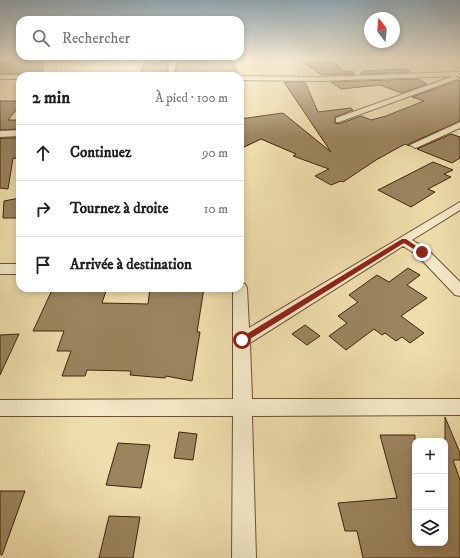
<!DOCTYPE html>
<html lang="fr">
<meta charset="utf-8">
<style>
:root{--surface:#fff;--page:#f6f6f6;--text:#202124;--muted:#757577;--line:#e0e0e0}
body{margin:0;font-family:"IM FELL DW Pica",serif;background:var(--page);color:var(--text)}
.controls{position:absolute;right:12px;bottom:12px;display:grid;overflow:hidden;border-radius:8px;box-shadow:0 2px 6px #0003}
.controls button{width:36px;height:36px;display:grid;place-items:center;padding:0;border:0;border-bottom:1px solid var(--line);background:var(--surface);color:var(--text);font:20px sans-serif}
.compass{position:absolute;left:364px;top:12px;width:36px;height:36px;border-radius:50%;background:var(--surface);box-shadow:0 2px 6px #0003;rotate:344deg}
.stop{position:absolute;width:12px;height:12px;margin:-9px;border:3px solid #8f2418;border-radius:50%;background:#fff}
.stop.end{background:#8f2418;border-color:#fff;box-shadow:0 1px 4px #0008}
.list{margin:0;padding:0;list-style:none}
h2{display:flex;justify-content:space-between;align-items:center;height:52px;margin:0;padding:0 16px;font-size:17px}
h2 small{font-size:13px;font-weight:400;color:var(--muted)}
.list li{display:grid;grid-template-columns:26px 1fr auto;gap:12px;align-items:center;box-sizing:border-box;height:56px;padding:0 16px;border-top:1px solid var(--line)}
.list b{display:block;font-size:15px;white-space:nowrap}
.list em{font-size:13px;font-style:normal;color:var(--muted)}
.icon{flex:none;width:22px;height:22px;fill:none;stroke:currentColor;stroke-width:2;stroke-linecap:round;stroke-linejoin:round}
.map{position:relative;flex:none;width:460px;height:558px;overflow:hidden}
.search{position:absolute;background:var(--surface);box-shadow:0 2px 6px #0003;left:16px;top:16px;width:228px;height:44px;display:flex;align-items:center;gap:10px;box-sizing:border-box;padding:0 14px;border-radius:12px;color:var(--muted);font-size:15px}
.panel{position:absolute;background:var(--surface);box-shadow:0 2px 6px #0003;left:16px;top:72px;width:228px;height:220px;border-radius:12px}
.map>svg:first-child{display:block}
.building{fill:#9b855f;stroke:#40240a}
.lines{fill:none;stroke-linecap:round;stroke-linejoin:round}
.minor-casing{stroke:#6c5233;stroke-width:2}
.minor{fill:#f5eaca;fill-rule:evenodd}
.route{fill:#8f2418}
</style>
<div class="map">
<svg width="460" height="558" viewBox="0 0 460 558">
<rect width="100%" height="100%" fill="#efdead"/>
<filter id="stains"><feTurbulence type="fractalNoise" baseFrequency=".005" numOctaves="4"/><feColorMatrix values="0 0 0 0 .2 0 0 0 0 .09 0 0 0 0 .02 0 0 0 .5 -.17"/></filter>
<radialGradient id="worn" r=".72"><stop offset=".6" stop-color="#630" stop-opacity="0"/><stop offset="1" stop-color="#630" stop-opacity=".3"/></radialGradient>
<g class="building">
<polygon points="44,59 42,74 24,76 20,74 0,74 0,63"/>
<polygon points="146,59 169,59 166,75 140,74"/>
<polygon points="178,59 230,59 239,75 175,75"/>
<polygon points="304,63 336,63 343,72 352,71 355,74 322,75"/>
<polygon points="406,69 410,72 360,74 363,71"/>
<polygon points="419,79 427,84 402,93 380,85 341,89 331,82"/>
<polygon points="460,80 460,121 409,144 409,146 405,144 376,160 343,182 341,181 331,185 315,176 329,169 293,156 296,154 261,139 240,149 240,119 283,113 331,152 284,82 305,82 318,112 351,108 353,110 335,117 335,123 339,124 361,116 371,120 386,116 424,101 412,97"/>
<polygon points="0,101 20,101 20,105 8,120 20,120 20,129 0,130"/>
<polygon points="451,134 460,137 460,158 452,163 417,149"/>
<polygon points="0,138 20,138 20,159 13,158 8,189 0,188"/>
<polygon points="433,162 453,170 444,174 451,177 428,189 435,192 411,207 378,190"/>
<polygon points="20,198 19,218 3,218 4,201"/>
<polygon points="408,268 420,275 407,285 427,298 401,316 424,333 410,343 402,337 396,341 385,333 382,335 374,329 346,350 329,336 347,323 338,316 358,302 349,295 377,275 389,282"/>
<polygon points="53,288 107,288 102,303 148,304 150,288 204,288 197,332 200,332 192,381 166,376 165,378 130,375 131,371 87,370 85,376 62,376 71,351 57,351 64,331 33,331"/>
<polygon points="305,325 320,336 307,345 292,334"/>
<polygon points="19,334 0,375 0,335"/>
<polygon points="445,417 460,453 460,460 453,460 460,480 460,558 363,558 357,531 345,531 338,503 397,498 380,435 415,435 415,543 445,543"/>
<polygon points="179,432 197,434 193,460 174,458"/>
<polygon points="118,443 150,445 141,488 106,485"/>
<polygon points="0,491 25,491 2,555 0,554"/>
<polygon points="109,516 140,517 133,558 99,558"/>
</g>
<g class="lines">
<g class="minor-casing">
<g id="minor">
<polygon points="171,59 177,59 173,76 167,76"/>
<polygon points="448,59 455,59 460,63 460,68"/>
<polygon points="460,72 460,76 456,76 458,78 457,79 339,122 336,122 336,118 454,76 321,81 240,80 240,76 321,77"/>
<polygon points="0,75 20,75 23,76 20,76 20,79 0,79"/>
<polygon points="460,122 460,128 418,147 415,148 410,145"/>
<polygon points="20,130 20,136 0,137 0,131"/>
<polygon points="460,202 460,210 412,240 427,249 460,282 460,296 455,295 417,255 403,246 250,343 252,399 460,399 460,415 252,416 256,558 232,558 233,416 0,416 0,400 233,399 233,288 240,288 240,283 245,284 247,288 249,328"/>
<rect x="0" y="264" width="20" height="10"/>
</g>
</g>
<use href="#minor" class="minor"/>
</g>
<linearGradient id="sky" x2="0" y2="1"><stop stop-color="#93acba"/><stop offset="0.43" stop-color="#f8f0da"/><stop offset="1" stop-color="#f8f0da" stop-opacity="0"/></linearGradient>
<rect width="460" height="137" fill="url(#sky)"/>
<polygon class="route" points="402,239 406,239 425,252 420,253 404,243 245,342 240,342 240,338"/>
<rect width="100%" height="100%" filter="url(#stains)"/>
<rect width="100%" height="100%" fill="url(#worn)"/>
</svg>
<div class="controls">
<button>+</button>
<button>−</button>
<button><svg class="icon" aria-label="layers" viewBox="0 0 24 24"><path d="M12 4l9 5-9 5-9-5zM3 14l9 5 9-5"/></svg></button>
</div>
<svg class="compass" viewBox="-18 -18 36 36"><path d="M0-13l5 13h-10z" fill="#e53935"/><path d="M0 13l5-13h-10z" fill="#757577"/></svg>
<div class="stop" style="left:242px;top:340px"></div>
<div class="stop end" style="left:422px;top:252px"></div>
<div class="search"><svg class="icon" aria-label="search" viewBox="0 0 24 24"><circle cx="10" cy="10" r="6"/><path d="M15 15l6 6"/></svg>Rechercher</div>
<section class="panel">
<h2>2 min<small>À pied · 100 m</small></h2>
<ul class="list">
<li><svg class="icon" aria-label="ahead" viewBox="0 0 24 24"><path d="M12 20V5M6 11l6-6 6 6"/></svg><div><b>Continuez</b></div><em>90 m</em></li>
<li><svg class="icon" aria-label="right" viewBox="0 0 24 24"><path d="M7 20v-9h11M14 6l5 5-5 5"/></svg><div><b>Tournez à droite</b></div><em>10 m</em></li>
<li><svg class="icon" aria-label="arrive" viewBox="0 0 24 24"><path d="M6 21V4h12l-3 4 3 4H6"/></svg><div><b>Arrivée à destination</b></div></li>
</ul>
</section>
</div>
